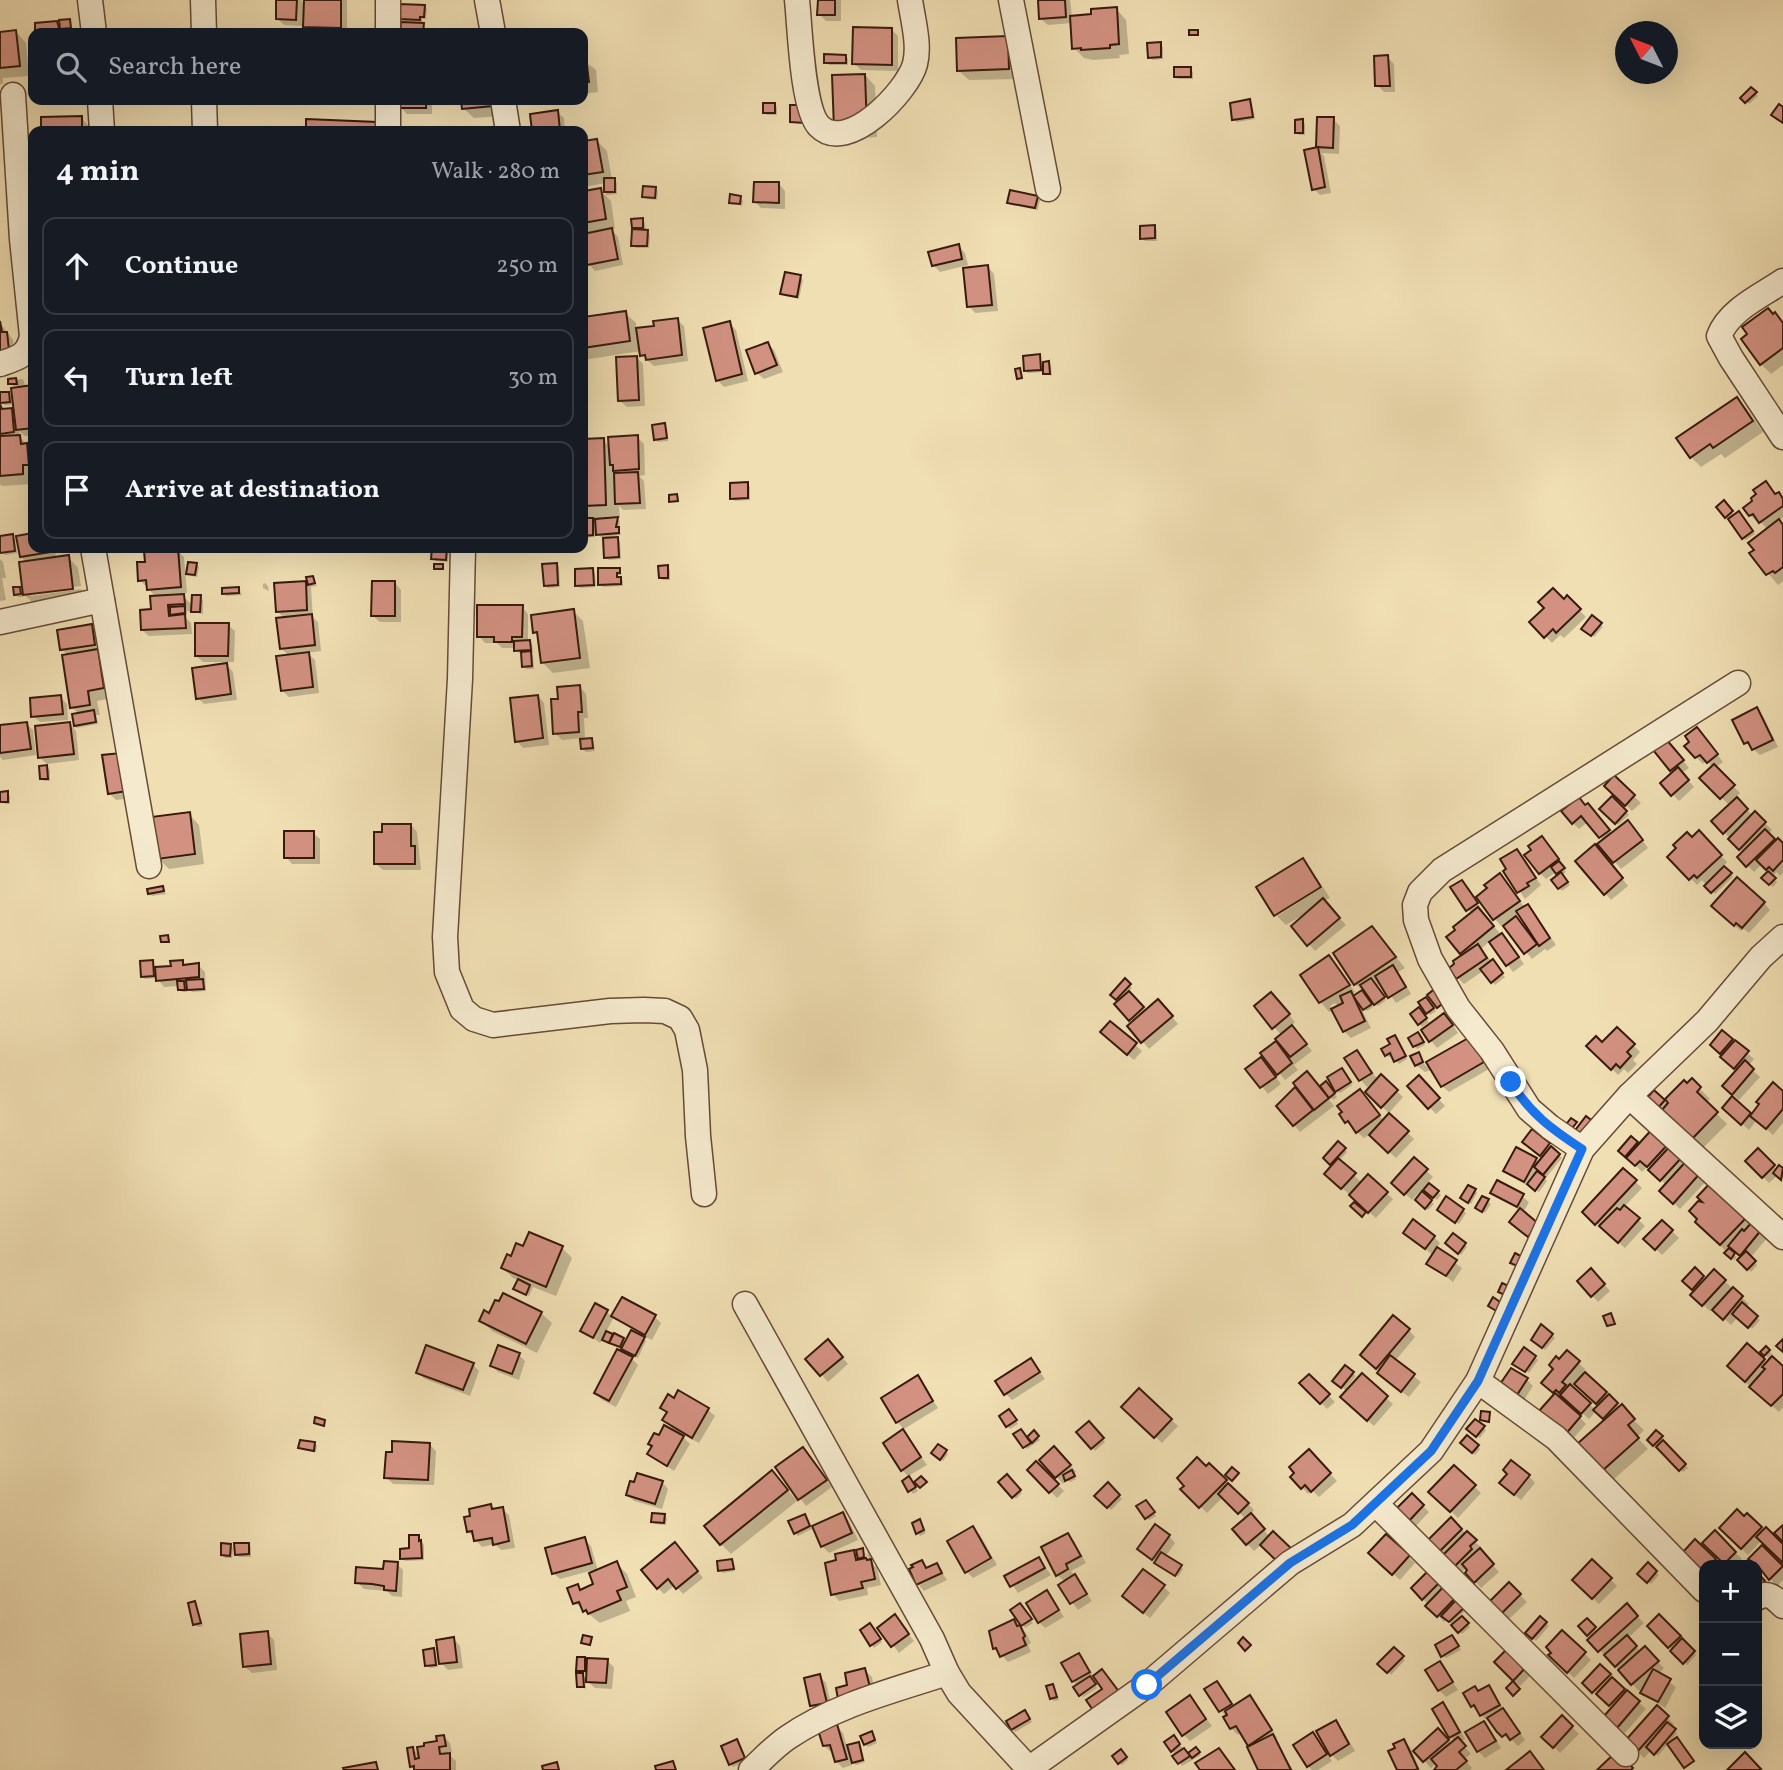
<!DOCTYPE html>
<meta charset="utf-8">
<style>
:root{--surface:#171b24;--page:#20242c;--text:#f1f3f6;--muted:#9ea1a6;--line:#363941}
body{margin:0;font-family:Vollkorn,serif;background:var(--page);color:var(--text)}
.controls{position:absolute;right:21px;bottom:21px;display:grid;overflow:hidden;border-radius:14px;box-shadow:0 7px 28px #0002}
.controls button{width:63px;height:63px;display:grid;place-items:center;padding:0;border:0;border-bottom:2px solid var(--line);background:var(--surface);color:var(--text);font:35px sans-serif}
.compass{position:absolute;left:1615px;top:21px;width:63px;height:63px;border-radius:50%;background:var(--surface);box-shadow:0 7px 28px #0002;rotate:312deg}
.stop{position:absolute;width:21px;height:21px;margin:-16px;border:5px solid #1a73e8;border-radius:50%;background:#fff}
.stop.end{background:#1a73e8;border-color:#fff;box-shadow:0 2px 7px #0008}
.list{margin:0;padding:0;list-style:none}
h2{display:flex;justify-content:space-between;align-items:center;height:91px;margin:0;padding:0 28px;font-size:30px}
h2 small{font-size:23px;font-weight:400;color:var(--muted)}
.list li{display:grid;grid-template-columns:46px 1fr auto;gap:21px;align-items:center;box-sizing:border-box;height:98px;margin:0 14px 14px;padding:0 14px;border:2px solid var(--line);border-radius:14px}
.list b{display:block;font-size:26px;white-space:nowrap}
.list em{font-size:23px;font-style:normal;color:var(--muted)}
.icon{flex:none;width:38px;height:38px;fill:none;stroke:currentColor;stroke-width:2;stroke-linecap:round;stroke-linejoin:round}
.map{position:relative;flex:none;width:1783px;height:1770px;overflow:hidden}
.search{position:absolute;background:var(--surface);box-shadow:0 7px 28px #0002;left:28px;top:28px;width:560px;height:77px;display:flex;align-items:center;gap:18px;box-sizing:border-box;padding:0 24px;border-radius:14px;color:var(--muted);font-size:26px}
.panel{position:absolute;background:var(--surface);box-shadow:0 7px 28px #0002;left:28px;top:126px;width:560px;height:427px;border-radius:14px}
.map>svg:first-child{display:block}
.shadow{fill:#0003;fill-rule:evenodd}
.building{fill:#d29181;stroke:#371a0c;stroke-width:2}
.lines{fill:none;stroke-linecap:round;stroke-linejoin:round}
.minor-casing{stroke:#654b36;stroke-width:27}
.minor{stroke:#f5eace;stroke-width:24}
.route{stroke:#1a73e8;stroke-width:9}
</style>
<div class="map">
<svg width="1783" height="1770" viewBox="0 0 1783 1770">
<rect width="100%" height="100%" fill="#f0dfb3"/>
<filter id="stains"><feTurbulence type="fractalNoise" baseFrequency=".00286" numOctaves="4"/><feColorMatrix values="0 0 0 0 .2 0 0 0 0 .09 0 0 0 0 .02 0 0 0 .5 -.17"/></filter>
<radialGradient id="worn" r=".72"><stop offset=".6" stop-color="#630" stop-opacity="0"/><stop offset="1" stop-color="#630" stop-opacity=".3"/></radialGradient>
<g class="shadow">
<polygon points="278,0 301,0 305,5 305,0 347,0 347,33 312,33 304,26 284,25 278,19"/>
<polygon points="819,0 841,0 841,21 826,21 819,14"/>
<polygon points="1039,0 1070,0 1072,17 1093,16 1116,9 1126,20 1129,54 1119,55 1120,58 1093,60 1084,58 1074,48 1072,23 1048,25 1041,19"/>
<polygon points="424,7 427,9 426,19 422,19 422,24 429,33 402,33 403,24 406,24 400,19"/>
<polygon points="69,21 74,33 37,33 36,25 57,22 62,27"/>
<polygon points="892,30 898,36 898,71 861,70 854,63"/>
<polygon points="16,32 26,43 29,76 3,78 3,84 0,84 0,34"/>
<polygon points="1008,38 1019,79 969,80 958,70"/>
<polygon points="1160,44 1163,47 1163,59 1152,60 1150,57"/>
<polygon points="846,56 848,59 848,65 829,65 826,62"/>
<polygon points="1387,57 1394,64 1395,92 1384,92 1377,85"/>
<polygon points="583,60 596,70 598,92 583,94"/>
<polygon points="1190,69 1193,72 1193,79 1178,79 1176,76"/>
<polygon points="865,75 875,86 877,137 846,139"/>
<polygon points="1751,89 1758,96 1749,104 1743,98"/>
<polygon points="400,100 432,100 432,114 407,114 400,107"/>
<polygon points="463,100 501,100 502,116 474,118 463,108"/>
<polygon points="1250,101 1252,104 1255,119 1237,122 1234,120"/>
<polygon points="774,105 777,107 777,115 767,115 765,112"/>
<polygon points="557,112 564,118 565,131 534,131 531,115"/>
<polygon points="43,118 81,118 91,128 91,131 43,131"/>
<polygon points="1333,119 1340,126 1339,154 1321,153 1324,156 1331,193 1320,195 1314,189 1306,151 1320,149 1318,146"/>
<polygon points="1303,121 1305,124 1305,135 1299,135 1296,132"/>
<polygon points="597,141 607,151 612,180 617,183 617,194 606,195 606,183 583,187 583,143"/>
<polygon points="779,184 785,191 785,209 761,208 755,202"/>
<polygon points="583,188 587,192 600,190 611,201 615,229 612,230 618,237 623,265 595,271 589,264 583,235"/>
<polygon points="655,189 658,191 657,200 647,199 644,196"/>
<polygon points="740,198 743,201 742,206 731,202"/>
<polygon points="1037,198 1040,200 1038,210 1012,205 1009,202"/>
<polygon points="643,220 645,223 646,232 650,235 649,248 636,248 633,245 638,231 633,227"/>
<polygon points="1154,227 1157,230 1157,241 1145,241 1142,238"/>
<polygon points="958,246 965,253 968,265 940,272 933,265"/>
<polygon points="988,267 994,274 998,311 975,313 969,306"/>
<polygon points="800,277 803,280 799,299 785,296 782,294"/>
<polygon points="625,313 636,323 636,330 656,327 677,320 684,326 688,361 654,366 642,355 641,351 583,360 583,319"/>
<polygon points="1775,314 1783,322 1783,365 1771,374 1761,364"/>
<polygon points="0,323 13,340 15,356 0,358"/>
<polygon points="729,323 736,330 748,381 724,387 717,380"/>
<polygon points="768,344 774,350 783,372 764,379 757,373"/>
<polygon points="1039,356 1042,363 1048,363 1051,366 1052,376 1044,372 1028,373 1026,371"/>
<polygon points="636,357 643,364 645,406 627,407 620,401"/>
<polygon points="27,378 33,380 33,435 25,436 19,431 20,437 33,452 33,484 2,486 0,484 0,406 5,410 11,410 16,415 15,404 5,405 2,403 8,393 14,400 21,389 21,386 13,386 10,380 23,379 26,388 33,387"/>
<polygon points="1737,399 1747,409 1763,432 1725,458 1721,454 1701,467 1691,457"/>
<polygon points="664,425 667,428 668,441 658,442 655,439"/>
<polygon points="637,437 644,444 645,475 639,476 644,481 646,509 623,510 619,506 620,518 617,518 620,521 619,529 621,535 614,536 620,542 621,559 609,560 606,557 605,537 601,537 595,532 595,537 583,538 583,441 603,440 611,448"/>
<polygon points="1766,483 1777,496 1783,499 1783,517 1778,521 1783,526 1783,581 1778,585 1752,554 1768,530 1759,520 1757,522 1750,515 1755,501"/>
<polygon points="747,484 750,487 750,500 735,501 732,498"/>
<polygon points="1724,503 1735,516 1742,516 1755,534 1746,540 1743,538 1718,508"/>
<polygon points="33,535 33,548 55,548 56,559 68,557 78,568 81,586 31,592 31,596 81,589 82,599 35,605 23,593 23,597 18,597 15,594 20,589 24,593 27,563 21,557 18,537"/>
<polygon points="12,536 15,539 17,553 5,555 2,552 0,538"/>
<polygon points="434,548 449,548 448,562 436,561 433,558"/>
<polygon points="482,548 497,548 497,551 485,551"/>
<polygon points="177,550 184,557 187,593 181,594 193,606 200,597 203,600 203,614 187,611 187,615 184,616 191,623 192,634 149,636 142,630 157,598 140,580 147,563"/>
<polygon points="0,559 3,562 6,578 2,578 6,600 0,601"/>
<polygon points="196,564 199,567 197,577 191,576 188,573"/>
<polygon points="556,564 559,567 560,587 548,588 545,586"/>
<polygon points="667,567 670,570 670,580 663,580 660,578"/>
<polygon points="593,570 595,573 596,587 580,588 577,585"/>
<polygon points="619,570 622,575 617,575 623,581 623,586 603,587 600,584"/>
<polygon points="313,578 317,586 311,587 313,618 318,622 321,651 307,653 315,660 319,693 289,697 282,690 289,656 281,648 285,619 277,611 305,582 310,587 308,579"/>
<polygon points="265,583 268,586 269,591 263,588 263,584"/>
<polygon points="395,583 401,590 401,622 380,622 373,616"/>
<polygon points="239,588 242,595 226,596 224,593"/>
<polygon points="1567,597 1586,617 1564,638 1560,635 1552,643 1532,622"/>
<polygon points="522,607 528,614 528,642 532,644 533,653 529,653 533,656 534,669 527,669 524,667 523,653 519,653 516,648 502,648 497,643 485,643 479,636"/>
<polygon points="573,611 583,621 590,668 553,673 542,662 539,636 535,632"/>
<polygon points="1592,618 1603,627 1594,637 1584,628"/>
<polygon points="228,625 235,631 234,662 203,662 196,656"/>
<polygon points="92,626 98,633 101,651 97,651 108,662 113,698 97,701 100,715 96,715 98,724 76,728 74,715 79,714 72,707 69,656 62,649"/>
<polygon points="227,665 233,672 237,700 204,704 198,698"/>
<polygon points="580,687 586,694 588,718 584,718 585,740 591,740 594,743 595,751 586,752 583,749 582,738 562,740 555,733 559,701"/>
<polygon points="538,696 544,703 549,745 523,748 517,741"/>
<polygon points="60,697 67,704 68,720 40,722 33,716"/>
<polygon points="1756,710 1763,716 1778,747 1760,755 1746,743"/>
<polygon points="26,724 33,730 36,755 3,760 0,757 0,727"/>
<polygon points="70,724 76,731 79,760 47,764 40,758"/>
<polygon points="1703,736 1723,762 1715,768 1740,793 1735,798 1753,816 1755,814 1765,823 1772,830 1768,834 1783,845 1783,873 1780,876 1777,872 1772,877 1777,882 1773,887 1764,878 1773,875 1762,864 1754,872 1739,857 1743,853 1714,821 1730,806 1702,778 1713,767 1707,761 1703,764 1696,757"/>
<polygon points="1673,748 1689,768 1682,773 1694,787 1679,801 1662,783 1674,773 1655,750"/>
<polygon points="104,757 132,798 116,800 109,793"/>
<polygon points="47,767 50,770 50,781 44,781 41,778"/>
<polygon points="1614,777 1641,803 1632,811 1606,786"/>
<polygon points="7,793 10,796 10,804 5,804 2,801"/>
<polygon points="1612,798 1629,815 1618,825 1602,809"/>
<polygon points="1579,799 1595,811 1612,835 1634,829 1648,848 1621,869 1600,844 1604,841 1588,822 1579,829 1573,823"/>
<polygon points="189,814 199,825 204,864 169,869 158,858"/>
<polygon points="411,825 417,832 421,870 383,870 376,864"/>
<polygon points="1698,832 1727,862 1723,867 1733,877 1715,894 1702,880 1697,885 1670,857"/>
<polygon points="313,833 320,839 320,864 292,864 286,857"/>
<polygon points="1548,845 1566,872 1562,875 1570,885 1562,891 1553,880 1559,876 1556,872 1546,879 1540,873"/>
<polygon points="1517,851 1541,885 1525,899 1506,871"/>
<polygon points="1602,853 1628,886 1611,900 1605,893"/>
<polygon points="1302,860 1321,884 1276,913"/>
<polygon points="1461,882 1483,911 1481,912 1508,942 1524,964 1513,972 1490,941 1481,949 1505,977 1495,985 1483,971 1464,984 1458,978 1464,956 1449,937 1472,914 1453,888"/>
<path d="M1506,882L1525,908L1528,906L1534,913L1556,945L1547,951L1545,949L1532,959L1504,924L1501,926L1495,919L1478,897ZM1519,912L1536,938L1534,939L1514,917Z"/>
<polygon points="1323,887 1330,898 1324,901 1346,925 1315,951 1309,944 1303,915 1286,925 1277,916"/>
<polygon points="163,888 166,894 152,896 150,894"/>
<polygon points="1764,903 1770,910 1749,933 1744,929 1741,931 1720,913"/>
<polygon points="1372,928 1405,968 1398,972 1411,994 1396,1003 1382,983 1377,987 1386,1000 1378,1006 1368,993 1364,995 1373,1007 1367,1011 1359,1004 1371,1028 1351,1038 1344,1031 1339,1007 1335,1003 1330,1006 1333,1010 1329,1012 1320,1001 1329,958 1355,992 1352,994 1354,997 1363,991 1356,984"/>
<polygon points="182,961 187,966 198,965 205,972 206,991 192,992 187,987 187,992 182,992 179,986 164,987 157,978 145,979 143,977 152,962 155,969 173,967"/>
<polygon points="1125,981 1132,988 1128,992 1147,1011 1165,1008 1178,1024 1149,1049 1129,1026 1134,1022 1117,1004 1120,1001 1113,995"/>
<polygon points="1278,1000 1295,1022 1291,1026 1312,1051 1294,1065 1298,1070 1285,1080 1263,1053 1282,1036 1256,1006"/>
<polygon points="1429,1002 1436,1011 1430,1015 1428,1012"/>
<polygon points="1421,1012 1429,1022 1422,1027 1412,1015"/>
<polygon points="1451,1022 1458,1033 1437,1048 1423,1031"/>
<polygon points="1111,1023 1142,1051 1134,1060 1109,1039"/>
<polygon points="1617,1029 1640,1052 1633,1060 1637,1064 1628,1073 1624,1069 1618,1075 1589,1046 1602,1044"/>
<polygon points="1723,1032 1754,1059 1748,1066 1760,1077 1739,1100 1731,1093 1738,1071 1712,1045"/>
<polygon points="1421,1037 1425,1045 1417,1049 1410,1038"/>
<polygon points="1397,1040 1407,1059 1399,1064 1393,1055 1389,1057 1386,1055"/>
<polygon points="1476,1046 1489,1069 1449,1092 1442,1086"/>
<polygon points="1357,1052 1378,1080 1381,1077 1403,1097 1389,1113 1367,1092 1375,1081 1367,1087 1361,1080"/>
<polygon points="1421,1057 1425,1065 1431,1070 1425,1072 1416,1065"/>
<polygon points="1267,1066 1281,1084 1268,1094 1248,1069"/>
<polygon points="1345,1073 1352,1085 1340,1093 1337,1091"/>
<polygon points="1692,1081 1710,1099 1706,1103 1727,1124 1702,1149 1648,1099 1654,1092 1665,1102 1684,1082 1687,1085"/>
<polygon points="1326,1083 1337,1097 1333,1100 1328,1094 1326,1096 1334,1106 1300,1132 1294,1125 1286,1097 1299,1087 1320,1088"/>
<polygon points="1425,1084 1445,1106 1436,1114 1409,1086"/>
<polygon points="1360,1091 1384,1121 1389,1115 1414,1139 1396,1158 1370,1134 1364,1138 1346,1122"/>
<polygon points="1783,1093 1783,1123 1773,1135 1757,1120 1749,1130 1731,1114 1732,1099 1752,1116"/>
<polygon points="1533,1132 1562,1158 1545,1179 1547,1181 1539,1192 1512,1177 1505,1170 1536,1160 1539,1163 1544,1158 1525,1142"/>
<polygon points="1631,1139 1639,1146 1672,1146 1708,1179 1680,1209 1661,1191 1666,1185 1651,1169 1648,1166 1642,1172 1621,1150"/>
<polygon points="1338,1144 1347,1152 1339,1161 1362,1183 1368,1176 1393,1199 1376,1218 1326,1174 1334,1166 1325,1158"/>
<polygon points="1758,1150 1778,1171 1780,1168 1783,1171 1783,1179 1778,1175 1769,1183 1747,1161"/>
<polygon points="1415,1160 1433,1177 1427,1183 1441,1195 1437,1200 1423,1188 1412,1200 1394,1183"/>
<polygon points="1623,1170 1642,1188 1624,1207 1645,1226 1625,1248 1584,1212"/>
<polygon points="1714,1182 1768,1237 1750,1258 1757,1265 1751,1272 1740,1260 1743,1257 1735,1250 1732,1253 1737,1257 1734,1260 1697,1221 1707,1205"/>
<polygon points="1475,1190 1477,1193 1471,1204 1465,1201"/>
<polygon points="1492,1192 1522,1196 1529,1202 1523,1213 1536,1242 1518,1228 1520,1210 1499,1199"/>
<polygon points="1422,1194 1434,1204 1428,1210 1417,1200"/>
<polygon points="1483,1198 1491,1204 1485,1213 1480,1210"/>
<polygon points="1446,1199 1466,1213 1459,1224 1442,1212"/>
<polygon points="1662,1222 1679,1238 1662,1255 1646,1239"/>
<polygon points="1405,1233 1434,1237 1440,1243 1436,1249 1462,1268 1453,1282 1429,1263 1434,1256"/>
<polygon points="1454,1236 1467,1247 1461,1255 1447,1243"/>
<polygon points="524,1248 562,1248 572,1258 556,1296 533,1287 529,1296 516,1289 519,1281 513,1278 503,1268"/>
<polygon points="1695,1270 1706,1280 1714,1271 1749,1304 1745,1308 1760,1320 1752,1329 1738,1317 1731,1325 1713,1308 1710,1311 1692,1295 1696,1291 1685,1281"/>
<polygon points="1598,1277 1610,1291 1598,1302 1592,1295"/>
<path d="M622,1299L655,1317L661,1323L652,1340L640,1335L646,1341L638,1358L603,1338L600,1343L582,1330L607,1312L612,1317ZM614,1317L633,1330L626,1343L606,1332Z"/>
<polygon points="541,1313 552,1323 537,1353 492,1331 481,1320 489,1315"/>
<polygon points="1542,1327 1555,1338 1545,1350 1534,1339"/>
<polygon points="1409,1330 1415,1337 1395,1361 1421,1382 1409,1397 1385,1380 1380,1371 1369,1361"/>
<polygon points="1747,1345 1767,1363 1770,1360 1762,1352 1766,1348 1772,1354 1769,1356 1783,1369 1783,1407 1779,1412 1735,1373"/>
<polygon points="834,1348 848,1364 828,1382 808,1359"/>
<path d="M1567,1353L1585,1369L1583,1372L1644,1430L1637,1437L1648,1449L1613,1480L1603,1470L1606,1420L1596,1411L1589,1419L1570,1402L1568,1404L1586,1424L1572,1440L1547,1417L1556,1395L1549,1390L1560,1361ZM1574,1382L1600,1406L1596,1410L1570,1387Z"/>
<polygon points="519,1355 525,1361 519,1380 498,1372 492,1366"/>
<polygon points="1535,1357 1538,1360 1529,1373 1517,1366"/>
<polygon points="632,1359 638,1365 616,1407 602,1400 596,1393"/>
<polygon points="1031,1360 1045,1379 1012,1400 1006,1394"/>
<polygon points="473,1365 479,1371 470,1396 425,1379 418,1373"/>
<polygon points="1345,1367 1356,1376 1345,1390 1334,1380"/>
<polygon points="1309,1376 1335,1402 1327,1409 1302,1383"/>
<polygon points="1362,1376 1393,1404 1374,1426 1349,1404"/>
<polygon points="917,1378 938,1408 904,1429 897,1422"/>
<polygon points="1527,1380 1533,1386 1522,1403 1507,1393"/>
<polygon points="1139,1390 1178,1426 1162,1443 1124,1407"/>
<polygon points="679,1393 708,1410 715,1416 699,1443 678,1432 690,1444 674,1471 649,1454 659,1437 676,1432 664,1420 668,1414 662,1408 675,1400"/>
<polygon points="1012,1414 1018,1424 1010,1429 1001,1416"/>
<polygon points="1089,1423 1105,1442 1095,1451 1079,1432"/>
<polygon points="1483,1427 1486,1430 1480,1438 1471,1432"/>
<polygon points="903,1432 927,1465 908,1476 902,1470"/>
<polygon points="1656,1432 1664,1440 1662,1442 1688,1468 1683,1472 1649,1440"/>
<polygon points="1034,1433 1040,1440 1027,1449 1025,1447 1027,1439"/>
<polygon points="1467,1438 1480,1449 1475,1455 1462,1443"/>
<polygon points="314,1443 317,1446 316,1452 303,1450 300,1448"/>
<polygon points="429,1444 436,1451 434,1485 393,1484 386,1477"/>
<polygon points="803,1449 832,1487 806,1506 778,1468"/>
<polygon points="1309,1451 1337,1481 1319,1497 1312,1490 1308,1494 1293,1477"/>
<polygon points="946,1452 948,1454 943,1461 936,1455"/>
<polygon points="1061,1455 1076,1472 1074,1474 1076,1479 1070,1482 1067,1480 1063,1484 1041,1460"/>
<polygon points="1036,1463 1064,1491 1057,1498 1029,1470"/>
<polygon points="1209,1465 1254,1510 1250,1515 1270,1537 1254,1551 1234,1529 1246,1519 1223,1497 1207,1513 1183,1489"/>
<polygon points="1454,1467 1481,1493 1458,1518 1431,1492"/>
<polygon points="1529,1476 1535,1483 1521,1500 1508,1490"/>
<polygon points="1007,1477 1022,1493 1016,1499 1001,1482"/>
<polygon points="904,1481 912,1481 918,1491 913,1494"/>
<polygon points="662,1482 668,1489 662,1509 634,1501 627,1495"/>
<polygon points="782,1483 797,1501 731,1554 721,1544"/>
<polygon points="1108,1485 1122,1499 1111,1510 1097,1496"/>
<polygon points="1412,1495 1429,1512 1415,1527 1398,1510"/>
<polygon points="1148,1505 1156,1516 1149,1520 1147,1518"/>
<polygon points="490,1506 494,1510 502,1509 509,1515 515,1548 501,1550 495,1544 482,1547 468,1531"/>
<polygon points="843,1514 849,1521 858,1540 829,1553 822,1546 814,1528 798,1536 795,1533 804,1516 811,1528"/>
<polygon points="1747,1515 1783,1546 1783,1560 1762,1540 1748,1555 1721,1528"/>
<polygon points="664,1516 667,1518 666,1525 655,1524 653,1521"/>
<polygon points="1451,1520 1482,1548 1479,1550 1499,1572 1481,1588 1467,1573 1467,1567 1459,1575 1427,1544"/>
<polygon points="919,1522 926,1533 920,1536 918,1533"/>
<polygon points="973,1528 980,1535 997,1565 973,1578 967,1572"/>
<polygon points="1715,1533 1742,1559 1736,1565 1728,1565 1705,1543"/>
<polygon points="1068,1535 1074,1541 1086,1563 1071,1571 1092,1601 1078,1610 1060,1585 1065,1582 1057,1575"/>
<polygon points="1169,1536 1175,1543 1165,1557 1183,1569 1178,1577 1140,1549"/>
<polygon points="1387,1536 1415,1563 1400,1580 1371,1553"/>
<polygon points="418,1537 424,1545 424,1560 405,1561 402,1558 411,1550"/>
<polygon points="584,1539 591,1546 598,1571 616,1563 627,1574 636,1597 626,1601 630,1611 600,1623 575,1603 577,1586 582,1591 595,1585 590,1571 560,1579 553,1573"/>
<polygon points="1695,1542 1720,1565 1704,1565 1704,1572 1684,1553"/>
<polygon points="248,1544 251,1547 251,1557 239,1557 237,1554"/>
<polygon points="230,1545 233,1548 232,1558 225,1558 223,1555"/>
<polygon points="1762,1548 1783,1569 1783,1580 1777,1586 1751,1559"/>
<polygon points="871,1549 875,1560 871,1560 865,1554 866,1560 877,1568 881,1585 867,1588 868,1595 839,1601 833,1594 854,1552 859,1558 862,1550 868,1556 867,1550"/>
<polygon points="681,1551 703,1578 683,1594 675,1585 664,1594 658,1588"/>
<polygon points="1039,1559 1051,1575 1018,1593 1007,1577"/>
<polygon points="732,1561 735,1571 723,1573 720,1570"/>
<polygon points="1592,1561 1617,1586 1599,1604 1574,1580"/>
<polygon points="921,1562 928,1569 937,1565 947,1580 924,1591 918,1584"/>
<polygon points="397,1564 403,1570 402,1597 392,1596 387,1591 364,1589 357,1582"/>
<polygon points="1648,1565 1659,1575 1651,1584 1639,1574"/>
<polygon points="1432,1569 1466,1610 1460,1616 1470,1627 1462,1634 1447,1619 1444,1622 1413,1588"/>
<polygon points="1509,1584 1527,1602 1508,1620 1490,1603"/>
<polygon points="1164,1587 1170,1593 1150,1618 1130,1603"/>
<polygon points="1047,1592 1064,1617 1045,1628 1039,1622"/>
<polygon points="195,1603 203,1626 198,1627 195,1624"/>
<polygon points="1627,1606 1644,1623 1628,1638 1641,1652 1651,1655 1664,1668 1658,1674 1676,1687 1665,1708 1642,1692 1646,1684 1639,1691 1590,1640 1592,1639 1580,1626 1587,1620 1598,1632"/>
<polygon points="1023,1608 1033,1623 1025,1628 1012,1610"/>
<polygon points="895,1617 914,1641 899,1653 880,1628"/>
<polygon points="1659,1617 1696,1655 1687,1665 1649,1626"/>
<polygon points="1540,1618 1549,1626 1536,1641 1527,1633"/>
<polygon points="1013,1621 1026,1633 1031,1643 1028,1645 1031,1652 1008,1662 995,1648 991,1632"/>
<polygon points="873,1628 882,1642 874,1648 872,1645"/>
<polygon points="1562,1632 1591,1660 1574,1678 1551,1655"/>
<polygon points="267,1633 274,1640 277,1670 252,1673 245,1667"/>
<polygon points="454,1639 460,1646 463,1668 448,1670 441,1663"/>
<polygon points="1455,1639 1461,1650 1446,1658 1443,1656"/>
<polygon points="1394,1649 1405,1660 1391,1675 1380,1664"/>
<polygon points="1510,1649 1534,1672 1520,1686 1496,1662"/>
<polygon points="433,1650 436,1653 438,1667 430,1668 427,1665"/>
<polygon points="1078,1655 1094,1677 1102,1671 1128,1704 1104,1689 1097,1678 1078,1686 1073,1681"/>
<polygon points="584,1658 589,1663 607,1661 614,1667 612,1689 595,1688 585,1679 586,1689 579,1686 583,1675 588,1680 588,1673 581,1673 578,1670"/>
<polygon points="1440,1663 1458,1690 1446,1697 1439,1690"/>
<polygon points="1600,1667 1646,1709 1625,1733 1613,1723 1614,1708 1585,1683"/>
<polygon points="865,1670 872,1677 876,1698 849,1686"/>
<polygon points="819,1676 826,1683 832,1709 819,1712 812,1705"/>
<polygon points="1217,1683 1235,1707 1250,1698 1256,1704 1277,1738 1275,1739 1293,1770 1260,1770 1252,1747 1242,1732 1238,1735 1231,1728 1226,1717 1207,1690"/>
<polygon points="1053,1686 1059,1700 1054,1701 1051,1698"/>
<polygon points="1096,1686 1097,1688 1083,1697 1082,1696"/>
<polygon points="1488,1687 1525,1740 1518,1746 1512,1740 1510,1742 1491,1720 1488,1721 1472,1706 1479,1693"/>
<polygon points="1190,1697 1212,1726 1190,1741 1184,1735"/>
<polygon points="1443,1705 1450,1711 1465,1739 1460,1742 1471,1754 1464,1759 1472,1768 1470,1770 1436,1770 1439,1766 1436,1763 1431,1768 1415,1751 1438,1731 1451,1744 1455,1742 1450,1737"/>
<polygon points="1657,1708 1674,1724 1671,1728 1677,1733 1658,1756 1651,1750 1644,1758 1627,1741"/>
<polygon points="1028,1715 1032,1722 1015,1732 1008,1721"/>
<polygon points="1562,1717 1579,1734 1560,1753 1544,1737"/>
<polygon points="1335,1722 1342,1729 1355,1751 1338,1761 1328,1751"/>
<polygon points="1484,1723 1490,1730 1501,1748 1485,1758 1478,1751"/>
<polygon points="837,1726 843,1733 847,1747 858,1744 861,1747 865,1762 856,1765 851,1760 852,1765 843,1768 836,1761 833,1752 831,1752 824,1746"/>
<polygon points="871,1733 877,1743 868,1747 865,1744"/>
<polygon points="1313,1734 1332,1761 1318,1770 1312,1770 1308,1766"/>
<polygon points="444,1737 450,1743 452,1752 447,1753 456,1761 456,1770 415,1770 411,1766 413,1749 420,1756 439,1743"/>
<polygon points="1176,1740 1188,1755 1196,1749 1201,1755 1182,1766 1172,1750"/>
<polygon points="736,1741 747,1761 733,1767 730,1764"/>
<polygon points="1404,1741 1410,1747 1420,1770 1399,1770 1397,1749"/>
<polygon points="1124,1754 1128,1760 1122,1765 1119,1763"/>
</g>
<g class="building">
<polygon points="276,0 297,0 296,20 276,19"/>
<polygon points="304,0 341,0 341,28 303,27"/>
<polygon points="818,0 835,0 835,15 817,15"/>
<polygon points="1038,0 1065,0 1066,17 1039,19"/>
<polygon points="399,4 425,5 424,17 420,17 420,20 399,19"/>
<polygon points="1117,7 1119,44 1110,45 1110,48 1081,50 1081,48 1072,49 1070,16 1091,14 1091,9"/>
<polygon points="70,19 71,28 60,29 59,20"/>
<polygon points="57,21 60,32 74,31 75,33 35,33 35,23"/>
<polygon points="401,22 424,23 423,33 400,33"/>
<polygon points="853,27 892,28 892,65 852,64"/>
<polygon points="16,30 20,66 0,68 0,32"/>
<rect x="1189" y="30" width="9" height="5"/>
<polygon points="1008,36 1009,69 957,71 956,38"/>
<polygon points="1161,42 1161,57 1148,58 1147,43"/>
<polygon points="824,54 846,55 846,63 824,63"/>
<polygon points="1388,55 1390,86 1375,86 1374,56"/>
<polygon points="586,58 589,82 583,83 583,59"/>
<rect x="1174" y="67" width="17" height="10"/>
<polygon points="865,74 867,128 834,129 832,75"/>
<polygon points="1751,87 1757,92 1745,103 1740,98"/>
<polygon points="1250,99 1253,117 1232,120 1230,103"/>
<rect x="398" y="100" width="28" height="8"/>
<polygon points="461,100 492,100 493,106 462,109"/>
<rect x="763" y="103" width="12" height="10"/>
<polygon points="1779,104 1783,107 1783,123 1771,115"/>
<polygon points="790,105 805,105 805,123 790,122"/>
<polygon points="558,110 560,131 532,131 530,114"/>
<polygon points="82,116 82,131 41,131 41,117"/>
<polygon points="1317,117 1334,117 1333,148 1316,147"/>
<polygon points="306,119 377,122 376,131 306,131"/>
<polygon points="1303,119 1303,133 1295,133 1295,120"/>
<polygon points="597,139 603,172 583,175 583,141"/>
<polygon points="1318,147 1325,187 1312,190 1304,150"/>
<rect x="604" y="178" width="11" height="14"/>
<polygon points="754,182 779,182 779,203 753,202"/>
<polygon points="583,186 584,191 601,188 606,219 583,223"/>
<polygon points="643,186 656,187 655,198 642,197"/>
<polygon points="1010,190 1038,196 1035,208 1007,203"/>
<polygon points="730,194 741,196 740,204 729,203"/>
<polygon points="643,218 643,228 632,228 631,219"/>
<polygon points="1155,225 1155,238 1140,239 1140,226"/>
<polygon points="612,228 618,259 587,265 583,234"/>
<polygon points="632,229 648,230 647,246 631,246"/>
<polygon points="959,244 962,259 932,266 928,252"/>
<polygon points="988,265 992,305 967,307 963,268"/>
<polygon points="785,272 801,275 797,297 780,294"/>
<polygon points="1768,308 1773,314 1775,312 1783,323 1783,348 1760,365 1741,339 1747,334 1742,327"/>
<polygon points="626,311 630,341 583,348 583,317"/>
<polygon points="678,318 682,355 646,360 645,355 640,356 636,328 654,326 653,321"/>
<polygon points="0,321 2,332 7,332 9,350 0,351"/>
<polygon points="730,321 742,374 716,381 703,328"/>
<polygon points="768,342 777,365 755,374 746,350"/>
<polygon points="1040,354 1041,370 1024,371 1023,356"/>
<polygon points="637,356 639,400 618,401 616,357"/>
<polygon points="1049,361 1050,374 1043,374 1043,362"/>
<polygon points="1020,368 1022,378 1017,379 1015,369"/>
<polygon points="16,378 17,384 8,384 8,379"/>
<polygon points="33,385 33,428 16,430 11,388"/>
<polygon points="0,392 9,392 10,402 0,403"/>
<polygon points="1737,397 1753,421 1713,448 1710,444 1690,458 1676,438"/>
<polygon points="0,404 2,409 12,408 14,432 0,434"/>
<polygon points="665,423 667,438 654,440 652,425"/>
<polygon points="20,435 21,444 27,443 29,465 23,465 23,474 0,476 0,436"/>
<polygon points="638,435 639,469 613,471 613,465 610,465 608,437"/>
<polygon points="604,438 606,505 583,506 583,439"/>
<polygon points="638,472 640,503 615,504 614,473"/>
<polygon points="1766,481 1775,494 1779,492 1783,499 1783,506 1759,523 1753,514 1749,516 1743,508 1752,501 1751,498 1756,494 1753,490"/>
<polygon points="748,482 748,498 730,499 730,483"/>
<polygon points="677,494 678,501 669,502 669,495"/>
<polygon points="1724,500 1733,511 1725,518 1716,507"/>
<polygon points="1739,511 1753,531 1742,539 1728,519"/>
<polygon points="618,517 616,527 619,527 619,533 596,535 595,519"/>
<polygon points="583,518 593,518 593,535 583,536"/>
<polygon points="1779,519 1783,525 1783,567 1775,573 1773,571 1766,575 1749,553 1754,550 1748,543"/>
<polygon points="33,533 33,548 50,548 51,552 20,557 16,536"/>
<polygon points="13,534 15,551 0,553 0,536"/>
<polygon points="618,537 619,557 604,558 603,538"/>
<polygon points="178,548 181,587 147,590 146,580 138,581 137,562 145,562 144,551"/>
<polygon points="432,548 447,548 446,560 431,559"/>
<polygon points="69,555 73,589 23,595 19,562"/>
<polygon points="188,562 197,563 195,575 186,574"/>
<polygon points="557,563 558,585 544,586 542,564"/>
<rect x="434" y="564" width="9" height="5"/>
<polygon points="668,565 668,578 659,578 658,566"/>
<polygon points="593,568 594,585 575,586 575,569"/>
<polygon points="598,568 620,568 620,573 617,573 617,577 621,577 621,584 598,585"/>
<polygon points="313,576 315,583 308,585 306,577"/>
<polygon points="306,581 307,610 276,612 274,583"/>
<polygon points="372,581 395,581 395,616 371,616"/>
<polygon points="13,587 20,587 21,594 14,595"/>
<polygon points="239,587 239,593 222,594 222,588"/>
<polygon points="1553,588 1564,599 1567,595 1581,609 1556,633 1553,629 1544,638 1529,622 1544,608 1538,602"/>
<polygon points="184,594 185,604 168,605 169,616 185,614 186,628 141,630 140,610 151,609 150,596"/>
<polygon points="192,595 201,595 200,612 191,612"/>
<polygon points="477,605 523,605 522,637 512,637 512,642 494,642 494,637 477,637"/>
<polygon points="185,606 185,613 170,615 170,607"/>
<polygon points="574,609 580,658 541,663 537,632 533,633 531,615"/>
<polygon points="312,614 315,645 280,649 276,618"/>
<polygon points="1592,615 1602,623 1591,636 1581,629"/>
<polygon points="195,623 229,623 228,656 195,656"/>
<polygon points="92,624 95,645 60,650 57,630"/>
<polygon points="530,640 531,650 514,651 514,641"/>
<polygon points="98,649 104,688 88,691 90,705 70,708 62,655"/>
<polygon points="531,651 532,666 522,667 521,652"/>
<polygon points="309,652 313,687 281,691 276,656"/>
<polygon points="227,663 231,694 196,699 192,668"/>
<polygon points="580,685 582,712 578,712 579,732 553,734 551,699 558,699 557,687"/>
<polygon points="61,695 63,714 31,717 30,698"/>
<polygon points="538,695 543,738 515,742 510,698"/>
<polygon points="1757,707 1773,740 1752,750 1748,742 1744,744 1732,720"/>
<polygon points="94,710 96,722 74,726 72,714"/>
<polygon points="27,722 31,749 0,753 0,725"/>
<polygon points="70,722 74,754 38,758 35,726"/>
<polygon points="1697,727 1718,754 1707,763 1700,755 1695,758 1684,746 1689,742 1685,736"/>
<polygon points="592,738 593,748 581,749 580,739"/>
<polygon points="1666,739 1684,760 1670,771 1653,750"/>
<polygon points="121,753 127,791 108,794 102,755"/>
<polygon points="1714,764 1735,785 1720,799 1699,778"/>
<polygon points="47,765 48,779 40,779 39,766"/>
<polygon points="1678,767 1689,780 1671,796 1660,783"/>
<polygon points="1614,775 1635,795 1625,806 1604,786"/>
<polygon points="8,791 8,802 0,802 0,792"/>
<polygon points="1612,796 1627,811 1615,824 1599,809"/>
<polygon points="1579,797 1585,805 1588,803 1610,830 1599,838 1581,816 1572,824 1561,811"/>
<polygon points="1737,797 1748,809 1723,834 1711,821"/>
<polygon points="1755,811 1766,822 1739,850 1728,839"/>
<polygon points="190,812 195,854 157,859 151,817"/>
<polygon points="1628,820 1643,840 1613,863 1597,844"/>
<polygon points="382,824 411,824 411,846 415,846 415,864 374,864 374,832 382,832"/>
<polygon points="1765,829 1775,839 1746,867 1737,857"/>
<polygon points="1699,830 1722,855 1697,878 1694,875 1689,880 1667,857 1676,848 1673,845 1687,832 1692,837"/>
<rect x="284" y="831" width="30" height="27"/>
<polygon points="1542,836 1559,859 1539,874 1524,855 1531,850 1528,846"/>
<polygon points="1778,838 1783,843 1783,860 1773,871 1769,867 1766,870 1756,860"/>
<polygon points="1595,844 1623,878 1604,895 1575,861"/>
<polygon points="1517,849 1536,878 1527,883 1529,886 1517,893 1503,871 1506,869 1500,859"/>
<polygon points="1303,858 1321,887 1274,916 1256,887"/>
<polygon points="1559,861 1565,868 1556,874 1551,867"/>
<polygon points="1724,866 1732,873 1711,893 1704,886"/>
<polygon points="1768,871 1776,878 1769,885 1761,878"/>
<polygon points="1561,872 1568,882 1558,889 1551,880"/>
<polygon points="1500,873 1520,901 1493,920 1476,897 1487,888 1484,885"/>
<polygon points="1737,877 1765,902 1742,928 1736,923 1734,926 1711,906"/>
<polygon points="1462,880 1478,903 1466,911 1450,887"/>
<polygon points="163,886 164,891 148,894 147,889"/>
<polygon points="1323,898 1340,918 1307,946 1291,926"/>
<polygon points="1528,904 1550,938 1539,946 1516,911"/>
<polygon points="1478,907 1494,926 1460,954 1446,937 1455,930 1453,927"/>
<polygon points="1516,916 1537,944 1524,954 1503,926"/>
<polygon points="1372,926 1396,957 1354,985 1333,953"/>
<polygon points="1502,933 1519,957 1506,966 1489,942"/>
<polygon points="168,935 169,942 161,942 160,936"/>
<polygon points="1478,944 1487,958 1456,979 1449,968 1454,964 1453,961"/>
<polygon points="1329,955 1350,985 1319,1003 1300,975"/>
<polygon points="1493,959 1503,973 1491,983 1480,969"/>
<polygon points="153,960 154,976 141,977 140,961"/>
<polygon points="183,960 183,965 199,963 199,977 156,981 155,967 171,966 170,961"/>
<polygon points="1393,965 1406,987 1388,998 1375,976"/>
<polygon points="1125,978 1131,984 1116,1000 1110,995"/>
<polygon points="1371,978 1385,997 1374,1005 1360,985"/>
<polygon points="203,979 204,989 187,990 186,980"/>
<polygon points="177,981 184,981 185,990 178,990"/>
<polygon points="1437,987 1447,1000 1437,1008 1427,995"/>
<polygon points="1362,990 1372,1004 1363,1010 1353,996"/>
<polygon points="1129,991 1144,1007 1129,1021 1114,1004"/>
<polygon points="1351,991 1365,1021 1343,1032 1331,1009 1343,1003 1340,996"/>
<polygon points="1271,992 1290,1014 1272,1029 1254,1006"/>
<polygon points="1426,997 1434,1008 1426,1014 1418,1002"/>
<polygon points="1158,999 1173,1016 1141,1043 1127,1026"/>
<polygon points="1419,1007 1427,1018 1418,1025 1410,1014"/>
<polygon points="1444,1013 1453,1025 1429,1042 1421,1030"/>
<polygon points="1110,1021 1137,1043 1127,1055 1100,1032"/>
<polygon points="1292,1025 1307,1044 1290,1057 1275,1039"/>
<polygon points="1617,1027 1635,1044 1627,1052 1631,1056 1620,1068 1616,1064 1611,1070 1586,1046 1596,1036 1602,1042"/>
<polygon points="1722,1030 1733,1039 1720,1054 1710,1045"/>
<polygon points="1418,1032 1424,1042 1413,1047 1408,1038"/>
<polygon points="1395,1035 1406,1056 1394,1062 1390,1053 1385,1056 1381,1049 1390,1044 1387,1039"/>
<polygon points="1470,1037 1484,1062 1441,1087 1426,1062"/>
<polygon points="1735,1040 1749,1051 1734,1069 1720,1057"/>
<polygon points="1276,1041 1292,1063 1277,1075 1260,1053"/>
<polygon points="1357,1050 1372,1073 1359,1081 1344,1058"/>
<polygon points="1419,1052 1423,1062 1415,1066 1410,1056"/>
<polygon points="1261,1057 1276,1077 1260,1088 1245,1069"/>
<polygon points="1745,1060 1754,1069 1732,1095 1722,1086"/>
<polygon points="1342,1068 1351,1082 1335,1092 1327,1077"/>
<polygon points="1307,1071 1329,1098 1314,1110 1293,1083"/>
<polygon points="1381,1074 1398,1090 1381,1108 1365,1092"/>
<polygon points="1419,1075 1440,1098 1428,1109 1407,1086"/>
<polygon points="1692,1078 1701,1087 1697,1092 1718,1112 1691,1140 1661,1111 1668,1103 1665,1099 1684,1080 1687,1083"/>
<polygon points="1326,1081 1335,1093 1329,1098 1320,1086"/>
<polygon points="1773,1082 1783,1091 1783,1109 1766,1129 1750,1116 1759,1104 1756,1102"/>
<polygon points="1295,1087 1313,1110 1293,1126 1276,1106"/>
<polygon points="1360,1089 1380,1115 1356,1133 1348,1121 1345,1123 1339,1114 1342,1112 1337,1106"/>
<polygon points="1654,1090 1665,1100 1657,1109 1646,1099"/>
<polygon points="1732,1096 1751,1113 1741,1125 1722,1108"/>
<polygon points="1389,1113 1409,1131 1388,1153 1369,1135"/>
<polygon points="1586,1116 1595,1123 1582,1140 1573,1133"/>
<polygon points="1571,1118 1577,1122 1570,1131 1564,1127"/>
<polygon points="1654,1127 1670,1142 1647,1167 1640,1161 1635,1166 1626,1158"/>
<polygon points="1532,1129 1550,1143 1540,1156 1522,1142"/>
<polygon points="1631,1136 1638,1142 1625,1157 1618,1151"/>
<polygon points="1338,1141 1346,1148 1330,1165 1323,1158"/>
<polygon points="1672,1144 1684,1155 1660,1181 1648,1170"/>
<polygon points="1551,1146 1560,1154 1543,1175 1534,1167"/>
<polygon points="1516,1147 1537,1158 1524,1182 1503,1171"/>
<polygon points="1758,1148 1775,1165 1762,1178 1745,1161"/>
<polygon points="1414,1157 1428,1169 1404,1195 1391,1183"/>
<polygon points="1338,1158 1356,1173 1341,1189 1324,1174"/>
<polygon points="1689,1158 1702,1171 1673,1204 1659,1191"/>
<polygon points="1779,1165 1783,1168 1781,1180 1773,1173"/>
<polygon points="1623,1168 1637,1180 1595,1225 1582,1212"/>
<polygon points="1537,1171 1545,1177 1535,1191 1527,1184"/>
<polygon points="1368,1174 1388,1192 1368,1213 1349,1195"/>
<polygon points="1497,1180 1524,1194 1517,1207 1490,1193"/>
<polygon points="1713,1180 1747,1217 1720,1245 1695,1222 1697,1219 1689,1211 1698,1201 1702,1202 1697,1197"/>
<polygon points="1429,1183 1439,1191 1433,1198 1423,1190"/>
<polygon points="1468,1185 1476,1189 1468,1203 1460,1198"/>
<polygon points="1422,1191 1432,1200 1425,1209 1415,1200"/>
<polygon points="1446,1196 1464,1209 1455,1223 1437,1210"/>
<polygon points="1482,1196 1489,1199 1482,1212 1475,1208"/>
<polygon points="1354,1202 1366,1212 1362,1217 1350,1206"/>
<polygon points="1624,1205 1640,1218 1618,1243 1599,1226 1617,1208 1620,1210"/>
<polygon points="1520,1208 1539,1224 1528,1237 1509,1222"/>
<polygon points="1413,1219 1435,1236 1425,1249 1403,1233"/>
<polygon points="1662,1220 1673,1230 1655,1250 1643,1239"/>
<polygon points="1753,1221 1762,1229 1740,1256 1728,1246 1742,1229 1744,1231"/>
<polygon points="529,1232 563,1246 546,1287 501,1268 507,1254 511,1256 516,1243 523,1246"/>
<polygon points="1453,1233 1466,1243 1458,1254 1445,1243"/>
<polygon points="1437,1247 1457,1260 1446,1276 1426,1264"/>
<polygon points="1729,1248 1735,1253 1731,1259 1724,1253"/>
<polygon points="1746,1251 1756,1261 1747,1270 1737,1260"/>
<polygon points="1515,1253 1526,1259 1522,1268 1510,1263"/>
<polygon points="1695,1267 1704,1276 1692,1290 1682,1281"/>
<polygon points="1591,1268 1605,1284 1591,1297 1577,1281"/>
<polygon points="1714,1269 1726,1280 1702,1306 1690,1295"/>
<polygon points="518,1279 530,1285 526,1295 513,1289"/>
<polygon points="1502,1283 1511,1287 1507,1296 1498,1292"/>
<polygon points="1733,1287 1743,1296 1723,1320 1712,1310"/>
<polygon points="503,1293 542,1312 526,1344 479,1321 484,1310 489,1313 495,1300 499,1301"/>
<polygon points="622,1297 656,1315 645,1335 611,1316"/>
<polygon points="1493,1297 1503,1304 1498,1312 1488,1306"/>
<polygon points="1742,1302 1758,1316 1748,1328 1732,1314"/>
<polygon points="595,1303 608,1310 593,1338 580,1331"/>
<polygon points="1611,1313 1615,1324 1607,1326 1603,1316"/>
<polygon points="1393,1315 1410,1329 1376,1369 1360,1355"/>
<polygon points="1541,1324 1553,1334 1542,1348 1531,1340"/>
<polygon points="631,1330 645,1337 635,1356 621,1349"/>
<polygon points="606,1331 613,1334 609,1343 602,1340"/>
<polygon points="614,1333 624,1338 620,1347 609,1343"/>
<polygon points="828,1339 843,1357 820,1376 805,1359"/>
<polygon points="1783,1339 1783,1352 1776,1346"/>
<polygon points="1747,1343 1765,1359 1745,1382 1727,1366"/>
<polygon points="426,1345 474,1363 463,1390 416,1373"/>
<polygon points="498,1345 520,1353 512,1374 490,1366"/>
<polygon points="1766,1346 1770,1350 1764,1356 1760,1352"/>
<polygon points="1524,1347 1536,1356 1525,1372 1512,1364"/>
<polygon points="617,1349 633,1357 609,1401 594,1393"/>
<polygon points="1567,1350 1580,1361 1562,1382 1566,1385 1559,1393 1556,1390 1553,1393 1541,1383 1553,1369 1549,1365 1556,1356 1559,1359"/>
<polygon points="1390,1355 1415,1374 1401,1392 1377,1373"/>
<polygon points="1772,1356 1783,1366 1783,1394 1771,1406 1749,1387 1765,1369 1762,1367"/>
<polygon points="1031,1358 1040,1372 1004,1395 995,1381"/>
<polygon points="1345,1365 1354,1372 1341,1388 1332,1381"/>
<polygon points="1511,1368 1528,1378 1515,1398 1498,1387"/>
<polygon points="1585,1372 1607,1392 1596,1404 1574,1384"/>
<polygon points="1362,1373 1388,1396 1367,1421 1340,1397"/>
<polygon points="1309,1374 1330,1394 1320,1404 1299,1383"/>
<polygon points="918,1375 933,1401 896,1423 881,1398"/>
<polygon points="1570,1384 1591,1403 1581,1414 1560,1395"/>
<polygon points="1139,1388 1172,1419 1154,1438 1121,1407"/>
<polygon points="678,1390 709,1408 692,1438 662,1420 667,1412 660,1408 668,1394 674,1398"/>
<polygon points="1555,1393 1581,1416 1565,1435 1539,1411"/>
<polygon points="1609,1394 1618,1403 1603,1419 1593,1410"/>
<polygon points="1622,1404 1635,1419 1628,1425 1639,1438 1602,1471 1577,1444"/>
<polygon points="1009,1409 1017,1420 1006,1427 999,1416"/>
<polygon points="1481,1411 1490,1412 1489,1422 1480,1420"/>
<polygon points="315,1417 325,1420 324,1426 314,1423"/>
<polygon points="1475,1419 1485,1426 1476,1437 1466,1429"/>
<polygon points="1089,1421 1104,1438 1091,1449 1076,1432"/>
<polygon points="664,1425 684,1436 667,1466 647,1454 652,1446 648,1444 654,1433 659,1435"/>
<polygon points="903,1429 921,1457 901,1471 883,1443"/>
<polygon points="1021,1429 1031,1443 1023,1448 1013,1434"/>
<polygon points="1034,1430 1039,1436 1032,1443 1027,1437"/>
<polygon points="1656,1430 1663,1436 1653,1446 1647,1440"/>
<polygon points="1467,1435 1479,1445 1472,1453 1460,1443"/>
<polygon points="300,1440 315,1442 314,1451 298,1448"/>
<polygon points="1663,1440 1686,1464 1679,1471 1656,1447"/>
<polygon points="392,1441 430,1443 428,1480 384,1478 386,1452 392,1452"/>
<polygon points="938,1444 947,1450 940,1460 931,1453"/>
<polygon points="1054,1446 1071,1465 1055,1478 1039,1460"/>
<polygon points="803,1447 827,1480 798,1500 775,1467"/>
<polygon points="1309,1449 1331,1473 1311,1492 1305,1485 1301,1489 1290,1477 1294,1473 1289,1467"/>
<polygon points="1197,1457 1206,1466 1209,1463 1227,1480 1199,1508 1180,1489 1184,1486 1177,1478"/>
<polygon points="1511,1460 1530,1475 1514,1495 1499,1483 1507,1474 1503,1470"/>
<polygon points="1036,1461 1059,1484 1049,1493 1027,1470"/>
<polygon points="1454,1465 1476,1485 1450,1512 1428,1492"/>
<polygon points="1232,1467 1239,1473 1232,1481 1225,1475"/>
<polygon points="772,1470 788,1490 720,1545 704,1526"/>
<polygon points="1072,1470 1075,1476 1065,1481 1063,1475"/>
<polygon points="637,1473 663,1481 655,1504 626,1495 630,1481 634,1482"/>
<polygon points="1007,1474 1021,1490 1012,1498 998,1482"/>
<polygon points="909,1476 916,1487 908,1492 902,1481"/>
<polygon points="921,1476 927,1482 920,1488 914,1482"/>
<polygon points="1108,1482 1120,1495 1107,1508 1094,1496"/>
<polygon points="1228,1483 1249,1503 1238,1514 1218,1494"/>
<polygon points="1412,1493 1424,1505 1408,1522 1395,1510"/>
<polygon points="1146,1500 1155,1512 1145,1519 1136,1506"/>
<polygon points="491,1504 492,1509 503,1507 509,1541 493,1545 492,1538 474,1541 472,1531 467,1532 464,1517 470,1516 469,1509"/>
<polygon points="1737,1509 1744,1516 1747,1513 1762,1527 1741,1549 1719,1528"/>
<polygon points="843,1512 852,1533 821,1547 812,1526"/>
<polygon points="652,1513 665,1514 664,1523 651,1522"/>
<polygon points="1251,1513 1265,1529 1246,1545 1232,1529"/>
<polygon points="805,1514 810,1526 794,1534 788,1521"/>
<polygon points="1451,1517 1462,1529 1436,1555 1424,1544"/>
<polygon points="920,1519 924,1530 916,1534 912,1523"/>
<polygon points="1155,1524 1170,1535 1152,1560 1137,1549"/>
<polygon points="1783,1525 1783,1542 1774,1533"/>
<polygon points="973,1526 991,1558 965,1573 947,1541"/>
<polygon points="1766,1527 1783,1544 1783,1563 1756,1537"/>
<polygon points="1715,1530 1736,1552 1724,1564 1702,1543"/>
<polygon points="1273,1531 1296,1553 1283,1567 1260,1545"/>
<polygon points="1467,1531 1477,1540 1470,1546 1472,1549 1451,1570 1440,1558"/>
<polygon points="1068,1533 1081,1556 1066,1564 1068,1569 1056,1576 1041,1547"/>
<polygon points="1386,1534 1410,1555 1392,1575 1368,1553"/>
<polygon points="409,1535 419,1535 419,1541 421,1540 422,1558 400,1559 400,1549 409,1548"/>
<polygon points="585,1537 592,1563 552,1574 545,1548"/>
<polygon points="1695,1539 1716,1559 1710,1565 1704,1565 1703,1573 1682,1553"/>
<polygon points="675,1542 698,1571 676,1589 668,1579 657,1589 641,1570"/>
<polygon points="221,1543 231,1544 230,1556 221,1555"/>
<polygon points="234,1543 249,1543 249,1554 235,1555"/>
<polygon points="1762,1545 1783,1566 1769,1580 1757,1565 1748,1559"/>
<polygon points="863,1548 864,1557 858,1559 856,1550"/>
<polygon points="1480,1548 1494,1564 1474,1583 1465,1573 1467,1570 1462,1564"/>
<polygon points="854,1550 856,1560 866,1558 867,1560 871,1559 875,1579 861,1582 863,1588 831,1595 825,1563 836,1560 835,1554"/>
<polygon points="1161,1552 1182,1565 1175,1576 1154,1563"/>
<polygon points="1039,1557 1045,1568 1010,1587 1004,1576"/>
<polygon points="732,1559 734,1569 718,1571 717,1561"/>
<polygon points="1592,1559 1612,1578 1592,1599 1572,1580"/>
<polygon points="922,1560 926,1568 937,1563 942,1573 916,1585 909,1569 913,1567 911,1565"/>
<polygon points="384,1561 398,1562 396,1591 384,1590 384,1586 372,1584 355,1583 356,1567 383,1569"/>
<polygon points="617,1561 627,1587 617,1591 621,1600 588,1614 586,1610 583,1612 579,1602 573,1604 567,1588 578,1584 580,1590 593,1584 589,1573"/>
<polygon points="1648,1562 1657,1571 1647,1583 1637,1574"/>
<polygon points="1432,1567 1444,1578 1422,1600 1411,1588"/>
<polygon points="1143,1569 1165,1585 1143,1613 1122,1596"/>
<polygon points="1757,1572 1765,1581 1757,1589"/>
<polygon points="1075,1574 1087,1594 1070,1604 1058,1585"/>
<polygon points="1450,1580 1462,1591 1437,1617 1425,1606"/>
<polygon points="1509,1582 1521,1594 1500,1615 1488,1603"/>
<polygon points="1047,1590 1059,1610 1038,1623 1026,1603"/>
<polygon points="1457,1599 1465,1607 1449,1622 1441,1616"/>
<polygon points="195,1601 201,1623 193,1625 188,1603"/>
<polygon points="1020,1603 1032,1619 1021,1626 1010,1610"/>
<polygon points="1627,1603 1638,1616 1598,1652 1587,1640"/>
<polygon points="895,1614 909,1634 891,1647 877,1628"/>
<polygon points="1659,1614 1681,1636 1668,1648 1647,1626"/>
<polygon points="1462,1616 1469,1623 1458,1633 1451,1625"/>
<polygon points="1540,1616 1547,1622 1532,1639 1525,1633"/>
<polygon points="1587,1618 1596,1627 1587,1636 1578,1626"/>
<polygon points="1014,1619 1017,1626 1020,1625 1025,1636 1023,1638 1026,1645 1000,1657 996,1648 993,1649 989,1631"/>
<polygon points="870,1623 881,1639 870,1646 860,1630"/>
<polygon points="1562,1630 1586,1652 1567,1673 1548,1655 1551,1653 1546,1647"/>
<polygon points="268,1631 271,1664 243,1667 240,1634"/>
<polygon points="583,1635 592,1637 590,1645 581,1643"/>
<polygon points="1452,1635 1459,1646 1441,1657 1435,1645"/>
<polygon points="1627,1635 1637,1646 1615,1667 1604,1655"/>
<polygon points="454,1637 457,1662 439,1664 436,1640"/>
<polygon points="1243,1637 1251,1645 1245,1651 1238,1643"/>
<polygon points="1682,1638 1695,1651 1683,1664 1670,1651"/>
<polygon points="1510,1646 1529,1664 1513,1681 1494,1662"/>
<polygon points="1645,1646 1659,1661 1631,1685 1618,1670"/>
<polygon points="1394,1647 1404,1656 1387,1673 1377,1664"/>
<polygon points="434,1648 436,1665 425,1666 423,1650"/>
<polygon points="1079,1653 1090,1672 1072,1682 1061,1663"/>
<polygon points="577,1657 585,1657 585,1671 576,1671"/>
<polygon points="587,1658 608,1659 606,1683 586,1682"/>
<polygon points="1440,1661 1453,1682 1438,1691 1425,1670"/>
<polygon points="1600,1664 1611,1674 1592,1693 1582,1683"/>
<polygon points="865,1668 871,1691 838,1699 836,1688 847,1685 845,1673"/>
<polygon points="1102,1669 1123,1697 1097,1716 1086,1700 1102,1689 1093,1676"/>
<polygon points="1653,1669 1671,1679 1658,1702 1640,1693"/>
<polygon points="576,1673 583,1673 584,1687 577,1687"/>
<polygon points="820,1674 827,1703 810,1706 804,1678"/>
<polygon points="1090,1676 1096,1684 1079,1696 1073,1687"/>
<polygon points="1612,1677 1625,1689 1609,1706 1596,1694"/>
<polygon points="1217,1681 1232,1704 1219,1712 1204,1689"/>
<polygon points="1513,1681 1520,1689 1513,1696 1506,1688"/>
<polygon points="1053,1684 1057,1697 1050,1699 1046,1686"/>
<polygon points="1489,1685 1500,1705 1480,1716 1474,1705 1471,1707 1463,1693 1475,1686 1478,1691"/>
<polygon points="1627,1690 1640,1701 1617,1728 1604,1716"/>
<polygon points="1190,1695 1206,1719 1182,1736 1166,1712"/>
<polygon points="1250,1695 1272,1730 1248,1746 1236,1726 1230,1729 1223,1717 1227,1715 1225,1711"/>
<polygon points="1443,1702 1460,1732 1449,1738 1432,1709"/>
<polygon points="1657,1705 1669,1716 1637,1752 1625,1741"/>
<polygon points="1503,1708 1520,1733 1510,1740 1506,1734 1502,1737 1497,1732 1487,1718"/>
<polygon points="1025,1710 1030,1719 1011,1730 1006,1721"/>
<polygon points="1562,1715 1573,1726 1553,1748 1541,1737"/>
<polygon points="1336,1720 1349,1744 1330,1756 1316,1731"/>
<polygon points="1484,1721 1496,1741 1477,1752 1465,1732"/>
<polygon points="1667,1722 1676,1729 1654,1755 1646,1747"/>
<polygon points="837,1724 847,1759 835,1762 830,1745 823,1746 818,1730"/>
<polygon points="1438,1728 1449,1740 1423,1762 1413,1751"/>
<polygon points="872,1731 875,1740 864,1745 860,1736"/>
<polygon points="1313,1732 1327,1754 1307,1767 1293,1745"/>
<polygon points="1273,1734 1291,1770 1258,1770 1247,1747"/>
<polygon points="444,1735 446,1746 439,1747 440,1754 450,1753 450,1770 414,1770 414,1766 410,1767 407,1748 413,1747 415,1759 419,1758 417,1747 424,1746 424,1743 437,1741 436,1736"/>
<polygon points="1174,1735 1180,1744 1171,1752 1164,1742"/>
<polygon points="1458,1737 1466,1746 1459,1752 1467,1761 1456,1770 1434,1770 1437,1766 1431,1759"/>
<polygon points="1677,1737 1694,1761 1684,1768 1667,1744"/>
<polygon points="737,1739 745,1758 729,1765 721,1746"/>
<polygon points="1404,1739 1418,1769 1415,1770 1397,1770 1388,1751 1395,1748 1393,1744"/>
<polygon points="859,1742 863,1760 852,1763 847,1745"/>
<polygon points="1196,1747 1200,1752 1192,1758 1188,1753"/>
<polygon points="1184,1748 1190,1756 1178,1764 1172,1756"/>
<polygon points="1219,1748 1235,1770 1200,1770 1195,1763"/>
<polygon points="1121,1749 1127,1757 1118,1764 1112,1756"/>
<polygon points="1530,1751 1544,1770 1506,1770"/>
<polygon points="1617,1751 1633,1768 1631,1770 1597,1770"/>
<polygon points="1745,1752 1761,1769 1759,1770 1727,1770"/>
<polygon points="673,1761 676,1770 656,1770 655,1766"/>
<polygon points="376,1762 378,1770 344,1770 343,1768"/>
<polygon points="557,1762 559,1770 543,1770 542,1766"/>
</g>
<g class="lines">
<g class="minor-casing">
<g id="minor">
<polyline points="90,0 94,33"/>
<polyline points="203,0 204,33"/>
<polyline points="487,0 493,33"/>
<path d="M797,0C800,27 802,108 819,126C847,155 908,91 915,64C920,45 913,20 910,0"/>
<polyline points="1011,0 1048,189"/>
<polyline points="388,33 388,0"/>
<polyline points="100,100 102,131"/>
<polyline points="204,100 205,131"/>
<polyline points="503,100 508,131"/>
<polyline points="388,131 388,100"/>
<path d="M1783,281C1761,296 1729,310 1719,336L1731,358L1783,437"/>
<path d="M0,364C18,358 28,356 32,336L22,239L13,95"/>
<polyline points="93,548 149,866"/>
<polyline points="463,548 460,679 445,937 447,972 462,1009 474,1019 493,1025 610,1011 644,1010 665,1011 680,1018 687,1030 695,1070 698,1136 704,1194"/>
<polyline points="0,622 102,600"/>
<polyline points="1629,1096 1783,1237"/>
<polyline points="1582,1149 1550,1127 1529,1109 1492,1051 1458,1008 1430,959 1416,920 1415,905 1420,892 1442,870 1738,683"/>
<polyline points="745,1304 932,1639 947,1673 959,1693 1030,1770"/>
<polyline points="1478,1381 1556,1438 1704,1590"/>
<polyline points="1376,1504 1626,1754"/>
<path d="M1757,1598C1768,1591 1775,1598 1783,1606"/>
<polyline points="1030,1768 1147,1685 1290,1563 1352,1525 1431,1451 1478,1381 1582,1149 1629,1096 1707,1021 1761,957 1783,937"/>
<path d="M751,1770C763,1759 774,1747 787,1738C835,1705 892,1691 947,1673"/>
</g>
</g>
<use href="#minor" class="minor"/>
</g>
<g class="lines">
<path class="route" d="M1147,1685L1290,1563L1352,1525L1431,1451L1478,1381L1582,1149C1553,1130 1529,1113 1511,1082"/>
</g>
<rect width="100%" height="100%" filter="url(#stains)"/>
<rect width="100%" height="100%" fill="url(#worn)"/>
</svg>
<div class="controls">
<button>+</button>
<button>−</button>
<button><svg class="icon" aria-label="layers" viewBox="0 0 24 24"><path d="M12 4l9 5-9 5-9-5zM3 14l9 5 9-5"/></svg></button>
</div>
<svg class="compass" viewBox="-18 -18 36 36"><path d="M0-13l5 13h-10z" fill="#e53935"/><path d="M0 13l5-13h-10z" fill="#9ea1a6"/></svg>
<div class="stop" style="left:1147px;top:1685px"></div>
<div class="stop end" style="left:1511px;top:1082px"></div>
<div class="search"><svg class="icon" aria-label="search" viewBox="0 0 24 24"><circle cx="10" cy="10" r="6"/><path d="M15 15l6 6"/></svg>Search here</div>
<section class="panel">
<h2>4 min<small>Walk · 280 m</small></h2>
<ul class="list">
<li><svg class="icon" aria-label="ahead" viewBox="0 0 24 24"><path d="M12 20V5M6 11l6-6 6 6"/></svg><div><b>Continue</b></div><em>250 m</em></li>
<li><svg class="icon" aria-label="left" viewBox="0 0 24 24"><path d="M17 20v-9H6M10 6l-5 5 5 5"/></svg><div><b>Turn left</b></div><em>30 m</em></li>
<li><svg class="icon" aria-label="arrive" viewBox="0 0 24 24"><path d="M6 21V4h12l-3 4 3 4H6"/></svg><div><b>Arrive at destination</b></div></li>
</ul>
</section>
</div>
